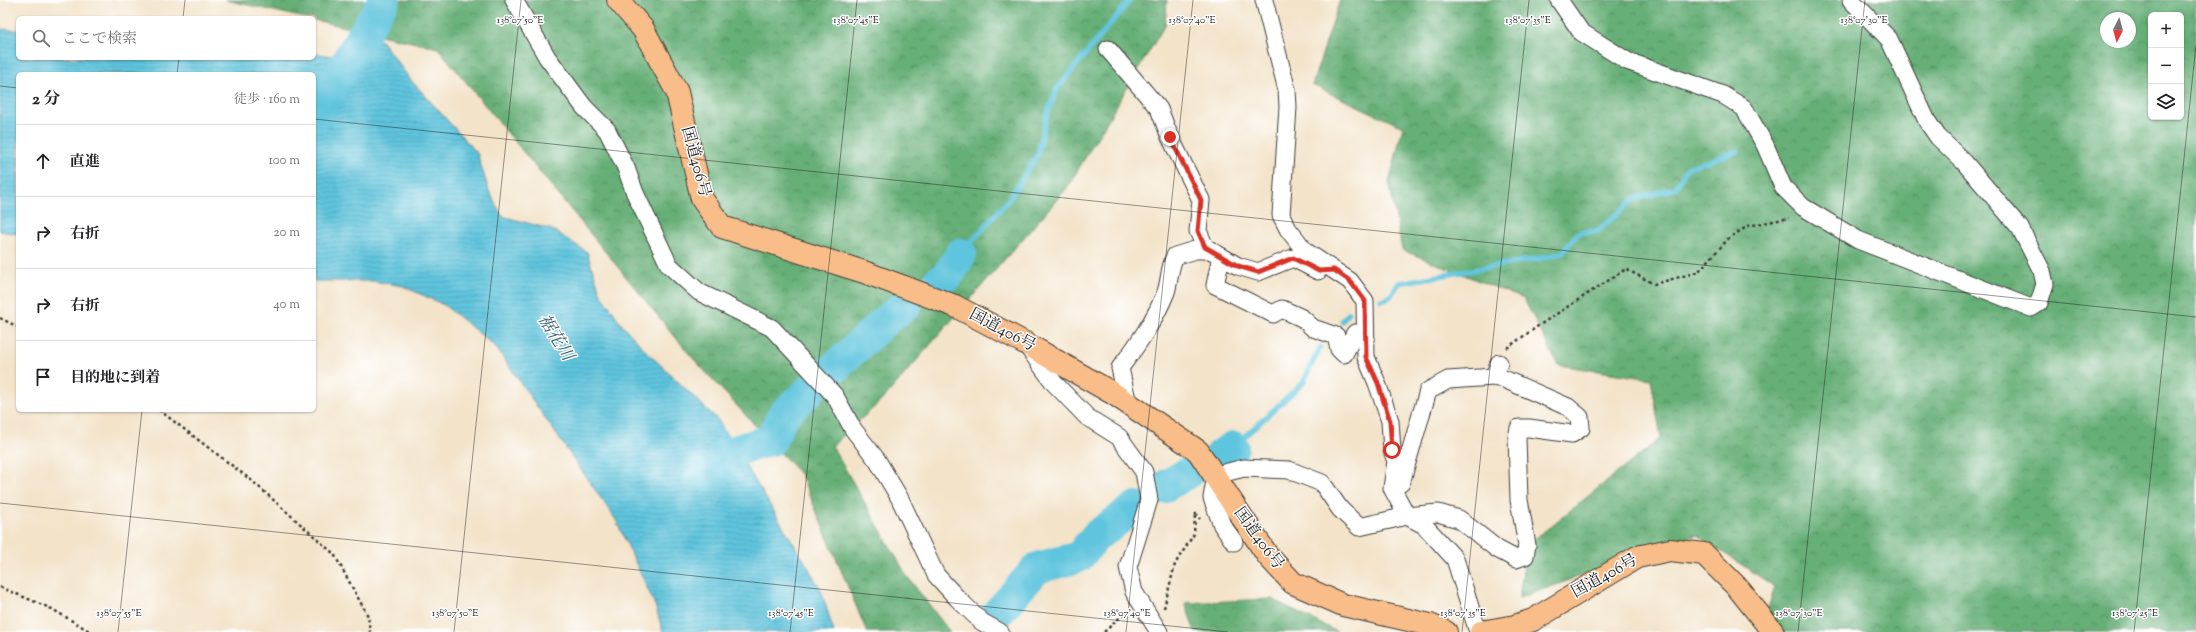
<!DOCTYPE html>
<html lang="ja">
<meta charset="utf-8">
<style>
:root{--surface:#fff;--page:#f2f2f2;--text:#202124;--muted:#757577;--line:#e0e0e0}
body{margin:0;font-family:"Sorts Mill Goudy","Noto Serif JP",serif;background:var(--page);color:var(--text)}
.controls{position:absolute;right:12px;top:12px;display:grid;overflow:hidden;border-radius:6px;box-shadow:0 1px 3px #0004}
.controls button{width:36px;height:36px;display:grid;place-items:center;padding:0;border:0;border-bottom:1px solid var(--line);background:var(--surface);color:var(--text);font:20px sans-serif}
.compass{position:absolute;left:2100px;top:12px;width:36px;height:36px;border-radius:50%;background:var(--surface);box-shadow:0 1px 3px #0004;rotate:186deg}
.stop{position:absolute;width:12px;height:12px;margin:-9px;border:3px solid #d93025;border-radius:50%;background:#fff}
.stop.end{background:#d93025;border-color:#fff;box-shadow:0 1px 4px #0008}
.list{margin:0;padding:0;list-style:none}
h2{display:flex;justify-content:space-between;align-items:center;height:52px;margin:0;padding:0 16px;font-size:17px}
h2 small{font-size:13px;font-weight:400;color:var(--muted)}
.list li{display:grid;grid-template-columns:26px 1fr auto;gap:12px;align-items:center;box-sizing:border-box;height:72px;padding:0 16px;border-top:1px solid var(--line)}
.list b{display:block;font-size:15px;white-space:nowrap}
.list em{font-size:13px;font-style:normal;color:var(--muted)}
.icon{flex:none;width:22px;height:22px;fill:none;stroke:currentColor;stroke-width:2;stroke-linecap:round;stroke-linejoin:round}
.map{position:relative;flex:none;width:2196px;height:632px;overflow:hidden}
.search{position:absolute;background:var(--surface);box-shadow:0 1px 3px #0004;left:16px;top:16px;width:300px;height:44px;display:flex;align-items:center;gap:10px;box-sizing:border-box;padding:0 14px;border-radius:6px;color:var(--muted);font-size:15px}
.panel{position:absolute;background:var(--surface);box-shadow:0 1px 3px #0004;left:16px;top:72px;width:300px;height:340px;border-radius:6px}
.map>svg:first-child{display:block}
.forest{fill:url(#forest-crowns);stroke:#41664a;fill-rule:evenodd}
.water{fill:url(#water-rules);stroke:#3e707c}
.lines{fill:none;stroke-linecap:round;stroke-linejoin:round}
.stream{stroke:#5fc4dd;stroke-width:5.5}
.river{stroke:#5fc4dd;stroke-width:32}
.street-casing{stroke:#3c3a36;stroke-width:19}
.highway-casing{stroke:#3c3a36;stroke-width:24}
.path{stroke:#3c3a36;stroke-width:2.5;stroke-dasharray:3 3;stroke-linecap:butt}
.street{stroke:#fff;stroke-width:17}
.highway{stroke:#f8bd88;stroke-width:22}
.route{stroke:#d93025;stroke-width:5}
.ticks{fill:none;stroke:#1c1c1c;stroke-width:1;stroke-opacity:0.45}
.labels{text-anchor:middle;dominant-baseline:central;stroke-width:3;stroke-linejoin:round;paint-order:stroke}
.street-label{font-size:16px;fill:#1c1c1c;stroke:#fff}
.water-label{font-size:17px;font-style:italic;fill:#375f69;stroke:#fff}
.ticks-label{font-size:10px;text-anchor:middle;fill:#1c1c1c;stroke:#fff;stroke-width:3;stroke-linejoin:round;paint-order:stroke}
</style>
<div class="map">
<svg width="2196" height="632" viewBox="0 0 2196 632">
<defs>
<pattern id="forest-crowns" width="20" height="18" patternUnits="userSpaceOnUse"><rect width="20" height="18" fill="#66af77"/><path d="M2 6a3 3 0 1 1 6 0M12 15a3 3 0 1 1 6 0" fill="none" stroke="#538e61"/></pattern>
<pattern id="water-rules" width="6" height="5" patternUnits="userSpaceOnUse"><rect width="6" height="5" fill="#5fc4dd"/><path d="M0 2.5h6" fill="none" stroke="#52a8bd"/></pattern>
</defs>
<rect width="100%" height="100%" fill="#fff"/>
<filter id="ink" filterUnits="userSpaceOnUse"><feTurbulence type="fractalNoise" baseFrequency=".025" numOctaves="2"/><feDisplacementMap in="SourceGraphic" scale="8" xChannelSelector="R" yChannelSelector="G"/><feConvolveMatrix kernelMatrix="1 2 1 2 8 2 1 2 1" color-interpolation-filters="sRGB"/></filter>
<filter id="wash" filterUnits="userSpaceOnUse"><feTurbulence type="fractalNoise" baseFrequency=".012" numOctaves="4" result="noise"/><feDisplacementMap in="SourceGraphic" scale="16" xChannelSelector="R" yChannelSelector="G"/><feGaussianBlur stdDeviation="0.9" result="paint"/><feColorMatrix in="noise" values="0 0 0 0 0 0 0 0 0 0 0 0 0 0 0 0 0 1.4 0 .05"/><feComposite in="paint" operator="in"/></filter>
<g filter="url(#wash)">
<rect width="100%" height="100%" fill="#f3e3c9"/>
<g class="forest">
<polygon points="226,0 1167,0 1165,25 1067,188 883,399 832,446 907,576 950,632 867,632 801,475 690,355 438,48 314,20 314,18 305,18"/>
<path d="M1340,0H2196V632H1760L1775,587L1697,535L1519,598L1527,545L1661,438L1651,379L1558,365L1524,299L1402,250L1389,182L1403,127L1312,85ZM2151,15H2181V117H2151ZM2106,18H2130V42H2106Z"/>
<polygon points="1272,599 1337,632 1195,632 1185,603"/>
</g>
<polygon class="water" points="0,29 18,30 18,58 314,58 314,53 332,56 380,39 410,79 477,153 489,191 502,216 553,230 587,252 600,292 622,325 647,352 718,420 808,567 821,590 834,632 663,632 655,605 616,520 495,346 444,305 403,286 373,281 314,281 314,74 18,74 18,234 0,231"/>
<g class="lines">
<g class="stream">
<polyline points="961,254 1009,199 1038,154 1046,117 1057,89 1130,0"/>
<polyline points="1381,300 1390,297 1399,283 1547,257 1563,252 1578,233 1598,231 1634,199 1676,188 1687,168 1738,151"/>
<polyline points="1342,321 1349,313"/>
<polyline points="1233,447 1303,383 1320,347"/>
</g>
<g class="river">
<polyline points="314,116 384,0"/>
<polyline points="938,282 949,274 961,254"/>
<polyline points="832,370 888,318 906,305"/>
<polyline points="1221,454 1233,447"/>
<polyline points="706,474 716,472 724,454 771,440 783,415 810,390"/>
<polyline points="1162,488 1191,471"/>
<polyline points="995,616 1037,568 1079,557 1096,536 1136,507"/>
</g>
</g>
</g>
<g filter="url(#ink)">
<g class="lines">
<g class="street-casing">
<g id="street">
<polyline points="514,0 547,57 584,107 607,130 626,168 635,193 669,265 699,292 772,328 835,396 853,429 877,460 899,497 936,575 957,598 982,622 1000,632"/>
<polyline points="1264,0 1287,90 1288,107 1281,215 1288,229 1305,251 1350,281 1365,301 1366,357 1377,383 1390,421 1392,450 1396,461 1392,488 1407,516 1424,525 1455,559 1478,632"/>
<polyline points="1559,0 1581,32 1627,61 1723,95 1744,108 1765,145 1783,187 1803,207 1858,240 2031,308 2039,303 2045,284 2042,271 2020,228 1964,162 1938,137 1927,121 1889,39 1851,0"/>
<polyline points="1108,49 1159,109 1170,137 1201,200 1198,231 1205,247 1238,266 1258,272 1293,258 1318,271"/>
<polyline points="1221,257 1215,285 1273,314 1282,309 1302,318 1313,328 1336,336 1339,349 1344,354 1355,333 1366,339"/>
<polyline points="1027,346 1054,383 1087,417 1119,437 1144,472 1149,500 1128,567 1134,592 1159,632"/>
<path d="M1128,404L1120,368C1138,344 1155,320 1166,292C1170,280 1169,268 1175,256L1195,250H1210"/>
<polyline points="1401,483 1428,391 1448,380 1494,377"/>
<polyline points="1234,542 1222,525 1212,498 1216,475 1244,468 1289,470 1322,483 1340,509 1359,527 1407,516 1438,513 1459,519 1497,549 1516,559 1525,556 1527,545 1519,500 1517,437 1519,428 1529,428 1572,434 1581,428 1580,417 1568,407 1504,379 1494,377 1499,363"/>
</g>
</g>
<g class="highway-casing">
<g id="highway">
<polyline points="618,0 643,29 677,92 702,199 722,227 864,272 955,306 1025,343 1114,394 1198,451 1268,556 1293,583 1343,605 1430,625 1446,632"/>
<polyline points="1481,632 1515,626 1533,620 1637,557 1670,550 1704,554 1738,588 1773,632"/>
</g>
</g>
<g class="path">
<polyline points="0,318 18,327"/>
<polyline points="1507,348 1538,326 1626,269 1654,284 1698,272 1729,238 1748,226 1789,218"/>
<polyline points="159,410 251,480 334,554 368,616 370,632"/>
<polyline points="0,587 52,609 91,632"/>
<polyline points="1164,608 1175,564 1194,534 1195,513 1200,519"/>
<polyline points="1104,632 1127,611"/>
</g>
<use href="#street" class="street"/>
<use href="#highway" class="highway"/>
</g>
</g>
<g class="lines" filter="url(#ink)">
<polyline class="route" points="1170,137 1201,200 1198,231 1205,247 1238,266 1258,272 1293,258 1319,271 1334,270 1350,281 1365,301 1366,357 1378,383 1390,421 1392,450"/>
</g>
<path class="ticks" d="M183,18L185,0M177,74L179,58M0,86L18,88M314,119L2196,317M0,503L1228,632M118,632L142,410M454,632L521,0M790,632L857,0M1126,632L1193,0M1462,632L1529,0M1798,632L1865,0M2134,632L2196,45"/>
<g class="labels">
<g class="street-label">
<text transform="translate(695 162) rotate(75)">国道406号</text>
<text transform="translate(1002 331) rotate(28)">国道406号</text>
<text transform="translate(1258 539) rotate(54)">国道406号</text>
<text transform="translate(1605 577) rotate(-29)">国道406号</text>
</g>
<g class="water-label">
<text transform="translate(555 338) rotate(58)">裾花川</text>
</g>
</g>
<g class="ticks-label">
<text x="520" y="23">138°07'50"E</text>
<text x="856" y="23">138°07'45"E</text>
<text x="1192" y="23">138°07'40"E</text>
<text x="1528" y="23">138°07'35"E</text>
<text x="1864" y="23">138°07'30"E</text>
<text x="119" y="616">138°07'55"E</text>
<text x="455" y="616">138°07'50"E</text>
<text x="791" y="616">138°07'45"E</text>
<text x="1127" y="616">138°07'40"E</text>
<text x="1463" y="616">138°07'35"E</text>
<text x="1799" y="616">138°07'30"E</text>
<text x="2135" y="616">138°07'25"E</text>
</g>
</svg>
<div class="controls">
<button>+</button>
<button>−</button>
<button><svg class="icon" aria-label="layers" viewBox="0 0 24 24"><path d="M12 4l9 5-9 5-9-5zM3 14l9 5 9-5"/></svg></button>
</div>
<svg class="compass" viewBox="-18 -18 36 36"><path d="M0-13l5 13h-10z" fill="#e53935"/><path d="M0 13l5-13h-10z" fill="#757577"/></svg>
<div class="stop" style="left:1392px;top:450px"></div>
<div class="stop end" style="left:1170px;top:137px"></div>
<div class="search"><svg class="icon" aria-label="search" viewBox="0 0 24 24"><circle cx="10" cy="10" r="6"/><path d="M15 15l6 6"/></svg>ここで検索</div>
<section class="panel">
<h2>2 分<small>徒歩 · 160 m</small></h2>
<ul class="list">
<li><svg class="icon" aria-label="ahead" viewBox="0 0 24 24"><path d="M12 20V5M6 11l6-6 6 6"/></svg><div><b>直進</b></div><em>100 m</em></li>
<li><svg class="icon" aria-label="right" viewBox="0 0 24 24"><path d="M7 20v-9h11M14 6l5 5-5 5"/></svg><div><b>右折</b></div><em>20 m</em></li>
<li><svg class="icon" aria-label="right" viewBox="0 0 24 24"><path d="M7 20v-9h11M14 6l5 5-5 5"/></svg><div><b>右折</b></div><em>40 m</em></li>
<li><svg class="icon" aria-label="arrive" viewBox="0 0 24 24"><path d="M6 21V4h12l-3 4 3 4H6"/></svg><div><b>目的地に到着</b></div></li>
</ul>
</section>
</div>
